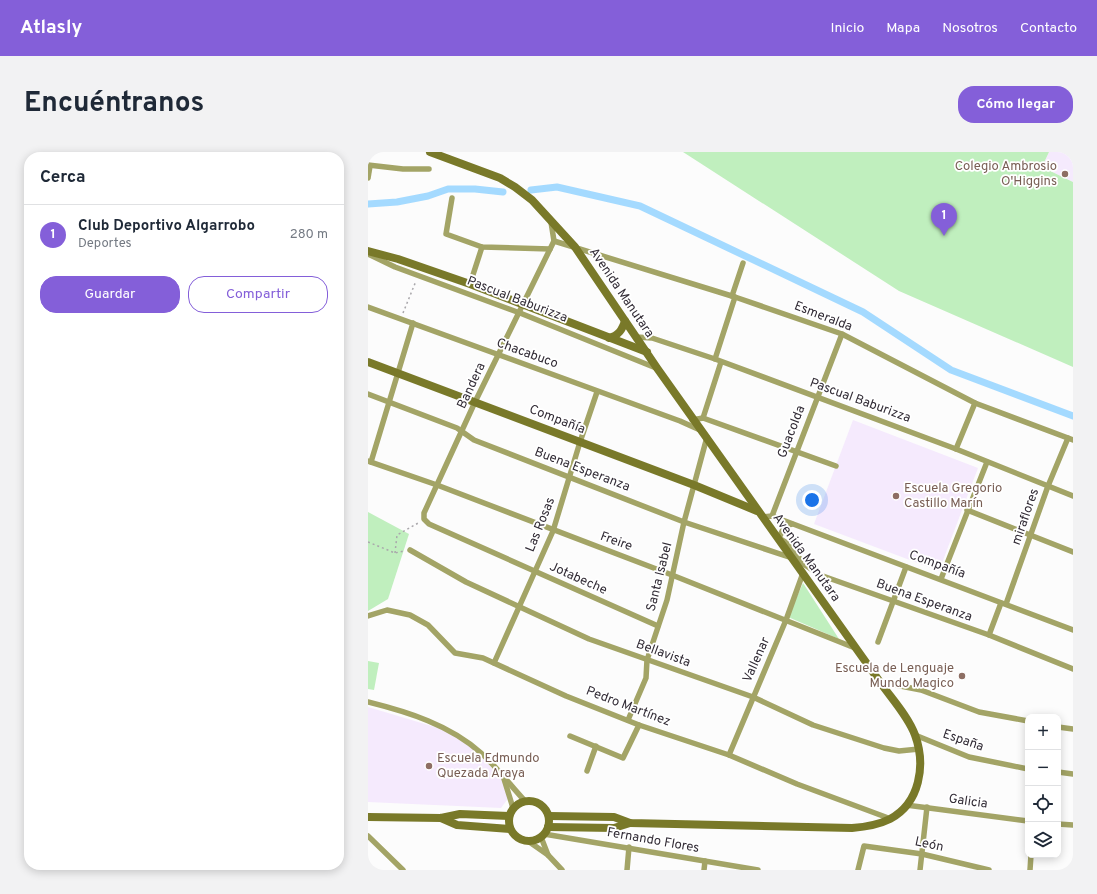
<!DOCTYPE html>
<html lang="es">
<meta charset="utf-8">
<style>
:root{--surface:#fff;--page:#f2f2f3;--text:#1f2937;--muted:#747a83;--line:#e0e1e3;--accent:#845fd9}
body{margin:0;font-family:Overpass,sans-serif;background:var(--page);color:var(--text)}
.controls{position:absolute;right:12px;bottom:12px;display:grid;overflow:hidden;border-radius:8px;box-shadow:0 2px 10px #0003}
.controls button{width:36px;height:36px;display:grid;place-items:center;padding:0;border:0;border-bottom:1px solid var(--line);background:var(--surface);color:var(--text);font:20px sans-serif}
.you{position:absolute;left:444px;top:348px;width:14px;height:14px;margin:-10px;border:3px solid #fff;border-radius:50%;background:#1a73e8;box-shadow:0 0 0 6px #1a73e833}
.badge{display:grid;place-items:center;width:26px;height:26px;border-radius:50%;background:var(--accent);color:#fff;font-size:13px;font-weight:700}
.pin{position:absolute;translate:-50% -33px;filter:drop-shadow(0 1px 2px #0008)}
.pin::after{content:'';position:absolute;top:21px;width:14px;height:12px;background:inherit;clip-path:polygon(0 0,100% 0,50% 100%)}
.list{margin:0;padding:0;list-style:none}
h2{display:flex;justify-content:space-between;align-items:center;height:52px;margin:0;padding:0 16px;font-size:17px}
h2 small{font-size:13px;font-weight:400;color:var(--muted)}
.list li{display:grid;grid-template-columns:26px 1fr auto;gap:12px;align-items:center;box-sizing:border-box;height:60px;padding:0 16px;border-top:1px solid var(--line)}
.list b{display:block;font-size:15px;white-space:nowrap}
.list p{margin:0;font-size:13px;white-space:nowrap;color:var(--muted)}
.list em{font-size:13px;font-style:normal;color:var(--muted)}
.actions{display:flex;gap:8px;padding:12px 16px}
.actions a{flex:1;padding:9px 0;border:1px solid var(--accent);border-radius:16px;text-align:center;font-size:14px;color:var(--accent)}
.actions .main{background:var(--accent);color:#fff}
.icon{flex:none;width:22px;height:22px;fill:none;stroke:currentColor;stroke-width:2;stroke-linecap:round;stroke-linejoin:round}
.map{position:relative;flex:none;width:705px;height:718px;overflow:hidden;border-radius:16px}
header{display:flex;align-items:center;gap:24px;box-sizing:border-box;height:56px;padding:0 20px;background:var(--accent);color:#fff}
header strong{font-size:19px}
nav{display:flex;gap:22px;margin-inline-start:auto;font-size:14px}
.intro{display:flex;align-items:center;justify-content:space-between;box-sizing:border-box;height:96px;padding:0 24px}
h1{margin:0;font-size:28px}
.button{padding:10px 18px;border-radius:16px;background:var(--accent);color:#fff;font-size:14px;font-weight:700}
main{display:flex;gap:24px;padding:0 24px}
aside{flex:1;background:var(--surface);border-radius:16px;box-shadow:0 2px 10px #0003}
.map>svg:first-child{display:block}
.built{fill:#f5eafd}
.green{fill:#c0efbe}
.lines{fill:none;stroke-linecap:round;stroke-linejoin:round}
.canal{stroke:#a4daff;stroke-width:7}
.path{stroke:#a9a7ab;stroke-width:1.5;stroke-dasharray:2 3;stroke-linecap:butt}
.street{stroke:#a3a466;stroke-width:5.5}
.secondary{stroke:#797929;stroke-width:8}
.education-dot{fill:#8d6e63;stroke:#fff;stroke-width:1.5}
.labels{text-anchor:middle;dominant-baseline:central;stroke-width:3.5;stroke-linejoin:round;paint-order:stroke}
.education-label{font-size:13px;fill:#785e54;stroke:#fff;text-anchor:end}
.street-label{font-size:13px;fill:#322c36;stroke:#fff}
</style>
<header>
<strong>Atlasly</strong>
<nav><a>Inicio</a><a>Mapa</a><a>Nosotros</a><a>Contacto</a></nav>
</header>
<div class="intro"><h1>Encuéntranos</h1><a class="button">Cómo llegar</a></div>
<main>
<aside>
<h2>Cerca<small></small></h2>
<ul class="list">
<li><span class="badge">1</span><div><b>Club Deportivo Algarrobo</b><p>Deportes</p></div><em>280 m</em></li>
</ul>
<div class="actions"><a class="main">Guardar</a><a>Compartir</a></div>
</aside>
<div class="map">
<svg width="705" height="718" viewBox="0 0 705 718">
<rect width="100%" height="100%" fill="#fcfcfc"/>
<g class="built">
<polygon points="681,0 705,0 705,30 674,15"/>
<polygon points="485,268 610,316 571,419 446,372"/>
<polygon points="0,555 77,578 110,600 134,628 140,641 139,648 133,656 0,650"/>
</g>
<g class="green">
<polygon points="315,0 681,0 674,15 705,30 705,215 531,139"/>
<polygon points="0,360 41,382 20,447 0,459"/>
<polygon points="435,431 471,487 420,465"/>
<polygon points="0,509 11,511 6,538 0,537"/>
</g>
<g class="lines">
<g class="canal">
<polyline points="163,38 189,35 272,54 495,160 583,218 705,264"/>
<polyline points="0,52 29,50 60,44 80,37 107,37 135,40"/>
</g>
<g class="path">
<polyline points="35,161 48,129"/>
<polyline points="0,390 27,401 36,399"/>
<polyline points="27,401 29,383 52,370"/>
</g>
<g class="street">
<polyline points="0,13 35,17 61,17"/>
<polyline points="0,26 2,14"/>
<polyline points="84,46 78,82 114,95 182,97"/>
<polyline points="183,70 186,89 107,250 56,361 56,367 61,372 290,474"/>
<polyline points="186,89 367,145 474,182 607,251 705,288"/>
<polyline points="0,102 27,115 152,161 288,216"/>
<polyline points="102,132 114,95"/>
<polyline points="364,144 375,111"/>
<polyline points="0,155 312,269 332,278"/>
<polyline points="268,185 284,186 347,207 588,297 705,344"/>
<polyline points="347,207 367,145"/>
<polyline points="0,242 89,276 106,288 316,370 424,406"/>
<polyline points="335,266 353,210"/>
<polyline points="324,268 335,266 468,314"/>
<polyline points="588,297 607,251"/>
<polyline points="0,309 69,333 304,423 487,496"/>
<polyline points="3,310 45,171"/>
<polyline points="599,358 705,400"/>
<polyline points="404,364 474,182"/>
<polyline points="394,365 404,364 705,478"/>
<polyline points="424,372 416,375 411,386 419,391 437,413 452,423 621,483 705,517"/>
<polyline points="42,398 98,430 221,487 385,545 445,573 516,596 531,599 551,597"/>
<polyline points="573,427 619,310"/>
<polyline points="638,452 680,334 700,286"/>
<polyline points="0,464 19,458 42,463 60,473 87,501 115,506 198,544 271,573 361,603 429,632 523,667"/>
<polyline points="621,483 633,451"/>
<polyline points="510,490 538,415"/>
<polyline points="126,511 185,379 212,290 229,240"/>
<polyline points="512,530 553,538 611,560 660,569"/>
<path d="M0,550C40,560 82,573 113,601C129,615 142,633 157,649"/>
<polyline points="260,568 278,526 279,508 299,448 316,370 339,285"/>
<polyline points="690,575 705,577"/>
<polyline points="547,583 601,605 660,617"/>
<polyline points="202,584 255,606 271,573"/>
<polyline points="361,603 418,468 435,421"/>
<polyline points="219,619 228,594"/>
<polyline points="690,620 705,622"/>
<polyline points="136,627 145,656"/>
<polyline points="538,653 660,669"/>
<polyline points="690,672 705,673"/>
<polyline points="176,682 390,718"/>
<polyline points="0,684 35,718"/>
<polyline points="173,685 180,703"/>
<polyline points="160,689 180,703 194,718"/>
<polyline points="259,718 261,695"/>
<polyline points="336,718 337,709"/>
<polyline points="490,718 496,694 554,702 621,718"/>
<polyline points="552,718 559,655"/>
<polyline points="662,718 663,703"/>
</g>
<g class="secondary">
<path d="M62,0L132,26L147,35L164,48L207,95L289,216L512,530C523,546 540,564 547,583C558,613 552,651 522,667C510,673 497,675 484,676L262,671L246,665L181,664"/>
<polyline points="0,99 30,107 102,132 279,200"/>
<path d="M241,186C251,183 254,178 257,169"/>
<polyline points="0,210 326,333 389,359"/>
<circle cx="161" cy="669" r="20"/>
<polyline points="0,665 73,666 92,662 141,664"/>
<polyline points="73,666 89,673 142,677"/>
<polyline points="180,675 246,676 262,671"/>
</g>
</g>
<g class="education-dot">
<circle cx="697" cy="22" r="4"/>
<circle cx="528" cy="344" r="4"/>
<circle cx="594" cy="524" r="4"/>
<circle cx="61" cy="614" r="4"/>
</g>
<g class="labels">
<g class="education-label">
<text x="689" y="15">Colegio Ambrosio<tspan x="689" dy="15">O'Higgins</tspan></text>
<text x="536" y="337" text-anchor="start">Escuela Gregorio<tspan x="536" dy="15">Castillo Marín</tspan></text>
<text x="586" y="517">Escuela de Lenguaje<tspan x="586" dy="15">Mundo Magico</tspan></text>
<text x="69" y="607" text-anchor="start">Escuela Edmundo<tspan x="69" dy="15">Quezada Araya</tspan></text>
</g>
<g class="street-label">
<text transform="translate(253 141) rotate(56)">Avenida Manutara</text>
<text transform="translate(149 148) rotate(21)">Pascual Baburizza</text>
<text transform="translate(455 165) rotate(21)">Esmeralda</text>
<text transform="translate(159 202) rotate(20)">Chacabuco</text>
<text transform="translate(104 234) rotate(-65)">Bandera</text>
<text transform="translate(492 249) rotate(20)">Pascual Baburizza</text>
<text transform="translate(189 268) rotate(21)">Compañía</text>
<text transform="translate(424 280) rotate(-69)">Guacolda</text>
<text transform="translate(214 318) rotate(21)">Buena Esperanza</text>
<text transform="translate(658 365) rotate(-71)">miraflores</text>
<text transform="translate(173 373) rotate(-68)">Las Rosas</text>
<text transform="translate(248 390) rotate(20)">Freire</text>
<text transform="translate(438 406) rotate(54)">Avenida Manutara</text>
<text transform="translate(569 413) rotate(20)">Compañía</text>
<text transform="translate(292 425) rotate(-76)">Santa Isabel</text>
<text transform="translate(210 427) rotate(24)">Jotabeche</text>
<text transform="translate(556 449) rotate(20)">Buena Esperanza</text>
<text transform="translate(295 502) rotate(20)">Bellavista</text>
<text transform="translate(389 508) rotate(-66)">Vallenar</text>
<text transform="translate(260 555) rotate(21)">Pedro Martínez</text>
<text transform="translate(595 589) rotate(19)">España</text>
<text transform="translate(600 650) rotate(8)">Galicia</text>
<text transform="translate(285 689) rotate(10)">Fernando Flores</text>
<text transform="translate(561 693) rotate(12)">León</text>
</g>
</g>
</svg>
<div class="controls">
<button>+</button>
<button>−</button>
<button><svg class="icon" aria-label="locate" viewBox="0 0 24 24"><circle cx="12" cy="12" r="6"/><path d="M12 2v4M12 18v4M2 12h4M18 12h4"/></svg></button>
<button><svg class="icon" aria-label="layers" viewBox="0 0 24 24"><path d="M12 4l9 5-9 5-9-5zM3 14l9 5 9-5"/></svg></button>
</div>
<div class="you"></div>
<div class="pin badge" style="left:576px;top:84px">1</div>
</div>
</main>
